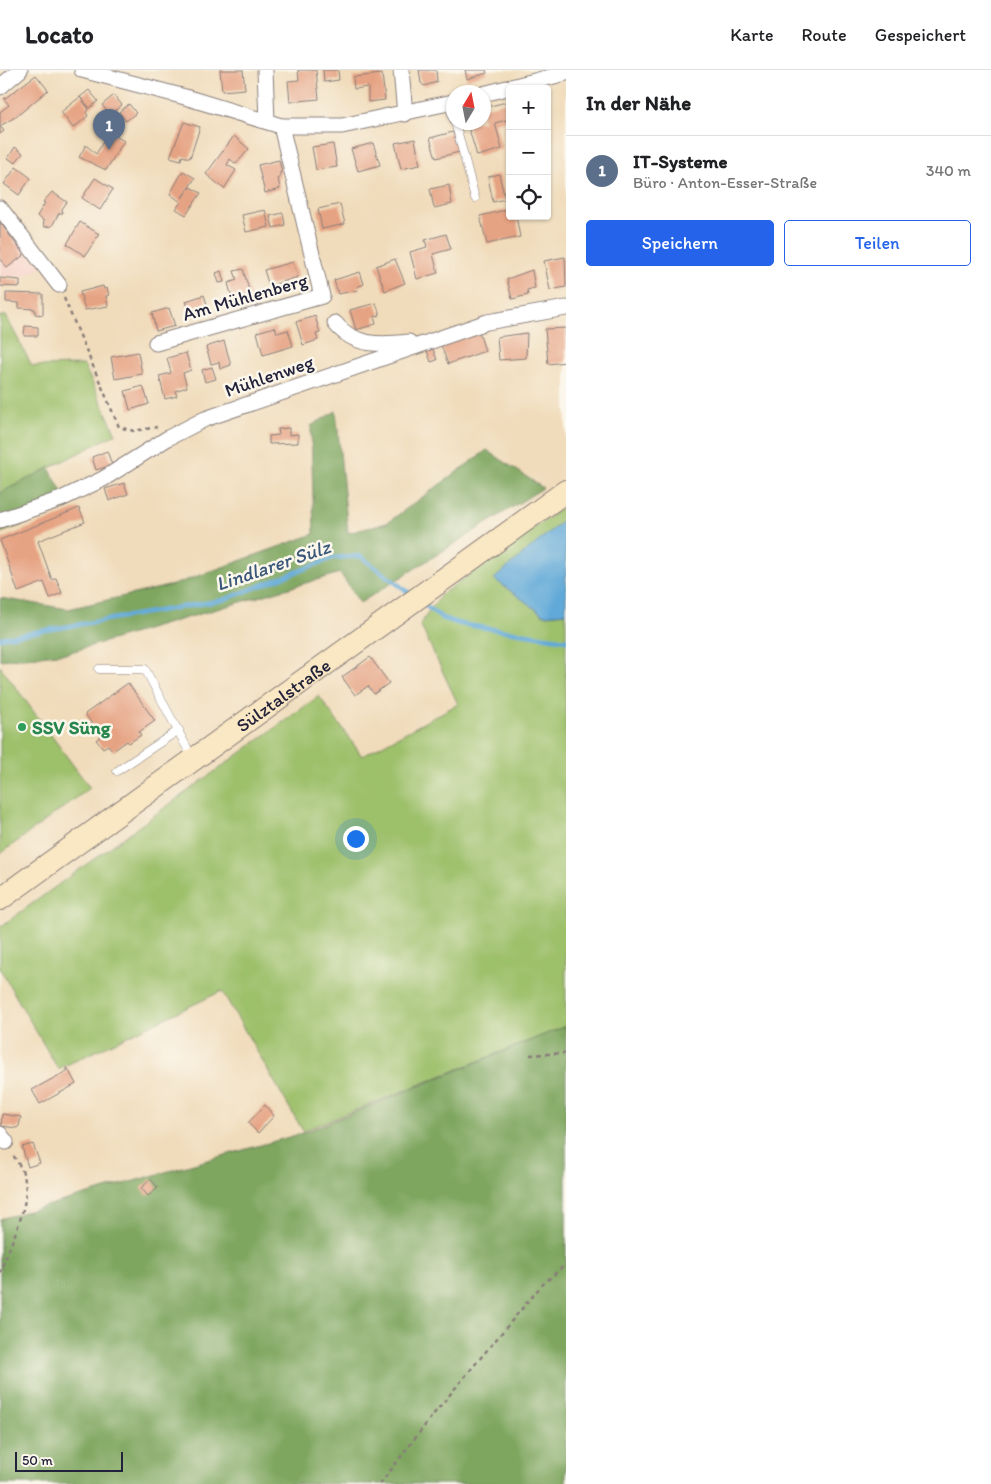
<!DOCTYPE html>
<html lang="de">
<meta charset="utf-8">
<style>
:root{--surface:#fff;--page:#f2f2f2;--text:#202124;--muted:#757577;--line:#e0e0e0;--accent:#2563eb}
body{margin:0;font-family:Itim,sans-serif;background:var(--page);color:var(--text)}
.controls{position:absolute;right:15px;top:15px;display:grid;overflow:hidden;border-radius:5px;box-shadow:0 1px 4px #0004}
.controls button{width:45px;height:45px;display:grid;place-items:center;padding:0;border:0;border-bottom:1px solid var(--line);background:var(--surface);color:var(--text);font:25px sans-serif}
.compass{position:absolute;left:446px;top:15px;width:45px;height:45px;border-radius:50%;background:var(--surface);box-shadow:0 1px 4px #0004;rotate:10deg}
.scale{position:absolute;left:15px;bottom:12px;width:108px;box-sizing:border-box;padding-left:5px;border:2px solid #22223b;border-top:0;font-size:14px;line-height:18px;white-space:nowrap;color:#22223b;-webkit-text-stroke:4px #fbf7ec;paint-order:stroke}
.you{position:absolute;left:355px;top:768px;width:18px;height:18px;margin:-12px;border:4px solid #fff;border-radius:50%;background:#1a73e8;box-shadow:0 0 0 8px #1a73e833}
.badge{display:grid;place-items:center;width:32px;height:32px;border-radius:50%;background:var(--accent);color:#fff;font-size:16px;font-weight:700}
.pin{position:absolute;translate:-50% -41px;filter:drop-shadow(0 1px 2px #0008)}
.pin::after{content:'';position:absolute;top:26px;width:18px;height:15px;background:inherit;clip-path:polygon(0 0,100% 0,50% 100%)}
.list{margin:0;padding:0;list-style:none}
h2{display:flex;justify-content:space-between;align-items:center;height:65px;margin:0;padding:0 20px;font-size:21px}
h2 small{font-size:16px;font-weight:400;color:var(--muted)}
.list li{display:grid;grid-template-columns:32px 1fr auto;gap:15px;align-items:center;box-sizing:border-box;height:70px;padding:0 20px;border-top:1px solid var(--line)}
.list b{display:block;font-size:19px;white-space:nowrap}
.list p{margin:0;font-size:16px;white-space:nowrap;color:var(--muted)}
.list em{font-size:16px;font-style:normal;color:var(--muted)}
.actions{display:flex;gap:10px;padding:15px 20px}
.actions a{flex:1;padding:11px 0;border:1px solid var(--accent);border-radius:5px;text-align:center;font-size:18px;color:var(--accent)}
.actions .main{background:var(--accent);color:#fff}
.icon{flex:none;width:28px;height:28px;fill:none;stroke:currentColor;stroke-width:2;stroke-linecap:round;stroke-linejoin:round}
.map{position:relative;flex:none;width:566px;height:1414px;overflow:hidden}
header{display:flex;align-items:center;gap:30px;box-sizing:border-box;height:70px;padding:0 25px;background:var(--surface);border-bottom:1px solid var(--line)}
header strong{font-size:24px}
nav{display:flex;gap:28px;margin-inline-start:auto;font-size:18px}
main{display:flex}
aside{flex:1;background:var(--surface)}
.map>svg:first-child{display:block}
.built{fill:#f7d1c8}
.green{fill:#9dc06a;stroke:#607152}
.forest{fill:#7ea65e;stroke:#50644c}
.water{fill:#61a9d8;stroke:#42668a}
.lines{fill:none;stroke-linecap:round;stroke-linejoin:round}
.stream{stroke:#61a9d8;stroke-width:4.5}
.building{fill:#e6a383}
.lane-casing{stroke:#897e7a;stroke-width:9}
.street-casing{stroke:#897e7a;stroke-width:17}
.secondary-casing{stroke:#897e7a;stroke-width:24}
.path{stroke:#897e7a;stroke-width:2.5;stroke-dasharray:4 4;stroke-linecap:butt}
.lane{stroke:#fff;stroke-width:8}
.street{stroke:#fff;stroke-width:15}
.secondary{stroke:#fae7c3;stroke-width:22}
.leisure-dot{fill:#2e9e5b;stroke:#fbf7ec;stroke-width:2}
.labels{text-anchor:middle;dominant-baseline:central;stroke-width:5;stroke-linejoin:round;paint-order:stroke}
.street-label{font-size:19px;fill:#22223b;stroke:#fbf7ec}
.leisure-label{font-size:19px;font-weight:bold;fill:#27864d;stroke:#fbf7ec;text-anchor:start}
.water-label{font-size:20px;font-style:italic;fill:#3b587a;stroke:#fbf7ec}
</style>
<header>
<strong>Locato</strong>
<nav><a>Karte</a><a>Route</a><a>Gespeichert</a></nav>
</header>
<main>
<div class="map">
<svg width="566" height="1414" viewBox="0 0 566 1414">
<rect width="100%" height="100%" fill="#fbf7ec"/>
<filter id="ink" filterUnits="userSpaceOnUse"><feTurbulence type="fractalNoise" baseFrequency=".02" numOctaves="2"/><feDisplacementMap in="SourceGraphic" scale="10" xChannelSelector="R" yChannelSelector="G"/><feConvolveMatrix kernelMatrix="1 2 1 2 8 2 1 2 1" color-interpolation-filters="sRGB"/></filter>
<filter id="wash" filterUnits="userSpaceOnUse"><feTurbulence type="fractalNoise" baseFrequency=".0096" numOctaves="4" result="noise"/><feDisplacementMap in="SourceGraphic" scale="20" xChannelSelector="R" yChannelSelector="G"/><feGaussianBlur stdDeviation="1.12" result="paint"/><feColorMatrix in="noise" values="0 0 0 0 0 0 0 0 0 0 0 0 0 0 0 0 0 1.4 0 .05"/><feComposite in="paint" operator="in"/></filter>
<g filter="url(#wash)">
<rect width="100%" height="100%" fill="#f0dbba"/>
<polygon class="built" points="0,146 42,198 20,207 0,206"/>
<g class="green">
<polygon points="0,246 6,246 32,296 84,295 116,364 0,423"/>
<polygon points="566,435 566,448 495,509 544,545 566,543 566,956 303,1061 222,921 58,999 0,899 0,857 319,626 362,686 458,634 420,554 441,525"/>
<polygon points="0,596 90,718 0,784"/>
</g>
<g class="forest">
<polygon points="336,341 348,463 387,453 487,380 543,418 360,533 340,503 67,583 0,590 0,528 68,539 173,515 314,464 311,356"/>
<polygon points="49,398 70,437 0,463 0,423"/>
<polygon points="566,956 566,1414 0,1414 0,1149 303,1063"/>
</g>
<polygon class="water" points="566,448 566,543 544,545 494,509"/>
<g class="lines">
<g class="stream">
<polyline points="422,533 442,548 460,554 566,570"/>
<polyline points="0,568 223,530 333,488 360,486 412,525"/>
</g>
</g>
<g id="blocks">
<g class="building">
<polygon points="220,0 243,0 245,19 222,21"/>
<polygon points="298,0 316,0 319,29 290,32 288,11 299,10"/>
<polygon points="323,0 338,0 339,10 324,12"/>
<polygon points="419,0 436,0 437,12 424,16 421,13"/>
<polygon points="465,0 486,0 487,3 467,9"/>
<polygon points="382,4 385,30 368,32 368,17 354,19 353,7"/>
<polygon points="36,5 48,20 17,46 0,56 4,61 0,64 0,42 9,35 4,29"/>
<polygon points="89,20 98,31 90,38 80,27"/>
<polygon points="114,25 122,35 110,45 102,35"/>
<polygon points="80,27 89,39 86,42 88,46 73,58 61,42"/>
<polygon points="510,31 510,49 495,53 502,79 477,86 467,52 483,52 483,38"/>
<polygon points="129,34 136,43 126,51 119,42"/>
<polygon points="184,52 200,57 190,88 182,86 181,90 170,87"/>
<polygon points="109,62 124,71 106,100 79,87 86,75 96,84"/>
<polygon points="453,62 459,82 436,88 430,68"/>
<polygon points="234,66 249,79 236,94 230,89 227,95 236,100 224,119 206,104"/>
<polygon points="415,69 420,95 401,99 395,73"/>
<polygon points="373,73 380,95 358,101 351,79"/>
<polygon points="333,74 337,97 316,100 312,77"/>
<polygon points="15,77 23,83 15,93 8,88"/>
<polygon points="279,90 282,102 280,102 280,108 278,108 280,119 265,123 258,95"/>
<polygon points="16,97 31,108 19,125 4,114"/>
<polygon points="183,101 195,108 182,128 190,117 201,123 186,145 176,139 181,132 170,124"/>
<polygon points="499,104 505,129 493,132 488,107"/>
<polygon points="95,108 113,119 100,140 82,128"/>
<polygon points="449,115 452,134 434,138 430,119"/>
<polygon points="52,122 67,132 62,139 63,143 59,143 52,156 44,157 43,150 37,146 45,133 43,132"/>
<polygon points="340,134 345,154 322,159 318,139"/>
<polygon points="510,139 510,146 516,146 520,167 487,174 480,146"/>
<polygon points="265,140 269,157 246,162 242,145"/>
<polygon points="283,143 285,155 273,158 270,146"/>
<polygon points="0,152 24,185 7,198 0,188"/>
<polygon points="80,152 99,164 85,186 67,174"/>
<polygon points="446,164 451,179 433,184 438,203 417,209 410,182 427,177 425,170"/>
<polygon points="565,187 566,217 550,220 544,191"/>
<polygon points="395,189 405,213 385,221 376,196"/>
<polygon points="293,192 298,207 269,216 264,200"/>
<polygon points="243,199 253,234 235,239 228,213 237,210 234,201"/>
<polygon points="532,200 535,218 527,220 528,225 512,229 507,209"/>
<polygon points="221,201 224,212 219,213 216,203"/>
<polygon points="360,202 364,214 357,217 358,220 338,224 334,210"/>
<polygon points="0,208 20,210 20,217 0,216"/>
<polygon points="103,216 104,219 107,218 109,225 106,226 108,236 85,240 80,222"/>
<polygon points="6,223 43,224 43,245 35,244 35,239 19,238 19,233 6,232"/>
<polygon points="204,225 209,241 191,247 186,231"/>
<polygon points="376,233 380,245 374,247 376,254 356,260 350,240"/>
<polygon points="169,238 175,256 156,261 152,243"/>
<polygon points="315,246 320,263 316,264 318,270 303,275 296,252"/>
<polygon points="25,256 38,257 38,266 24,266"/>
<polygon points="275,257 277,263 288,260 293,276 263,285 257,262"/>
<polygon points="566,258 566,292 548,294 545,259"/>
<polygon points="479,262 485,281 448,294 441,275"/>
<polygon points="527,263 526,288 499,290 497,267"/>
<polygon points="224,271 231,295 220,299 219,292 211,294 206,277"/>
<polygon points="433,279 437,290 431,292 427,281"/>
<polygon points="138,282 142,304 115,309 111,287"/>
<polygon points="186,283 191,300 183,303 187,317 175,321 177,326 165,329 159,306 171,303 167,288"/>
<polygon points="212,297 216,309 205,312 202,300"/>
<polygon points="143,316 149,334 130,340 125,321"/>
<polygon points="289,358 289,365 298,364 298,373 269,374 269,366 279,365 278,359"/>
<polygon points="107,381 112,395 96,400 92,387"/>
<polygon points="124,413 128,424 109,431 105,419"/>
<polygon points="79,438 85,452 38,471 52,510 56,508 62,523 50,528 44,512 18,522 0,470"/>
<polygon points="370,587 389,613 374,624 368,616 355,625 342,607"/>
<polygon points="128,613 155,651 139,662 141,665 129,673 127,671 113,681 108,675 103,678 96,670 101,666 85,644"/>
<polygon points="67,997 76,1014 40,1034 32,1020 67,1001"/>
<polygon points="265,1035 274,1046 258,1063 248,1053"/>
<polygon points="2,1044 21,1047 19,1056 17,1058 1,1056"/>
<polygon points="33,1074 40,1093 28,1097 22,1077"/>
<polygon points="151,1109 158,1118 148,1126 141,1118"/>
</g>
</g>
</g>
<g filter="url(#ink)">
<use href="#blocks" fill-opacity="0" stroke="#897e7a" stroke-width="1"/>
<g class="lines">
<g class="lane-casing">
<g id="lane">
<polyline points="449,33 453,48"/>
<polyline points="455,52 475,128"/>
<polyline points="99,599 145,599 192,687"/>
<polyline points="117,701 179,660"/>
</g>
</g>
<g class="street-casing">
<g id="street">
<polyline points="82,0 185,27 281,56 342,56 453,32"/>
<polyline points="265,0 267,51"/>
<polyline points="401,0 405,44"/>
<polyline points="0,17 20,0"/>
<polyline points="483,24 566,3"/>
<polyline points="0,138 59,215"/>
<path d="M335,253C354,277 381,275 409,272"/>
<polyline points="156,273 322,226 281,56"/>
<polyline points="0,450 61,429 103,409 168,368 205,349 487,252 566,238"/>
<polyline points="0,1064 6,1072"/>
</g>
</g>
<g class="secondary-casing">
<g id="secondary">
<path id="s1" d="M0,829L566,421"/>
</g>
</g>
<g class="path">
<polyline points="64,228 119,357 134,361 157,357"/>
<polyline points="530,985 566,983"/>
<path d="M0,1203C9,1175 32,1135 24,1106C22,1099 17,1091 13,1085"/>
<polyline points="380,1414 436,1341 541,1216 566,1194"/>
</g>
<use href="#lane" class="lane"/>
<use href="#street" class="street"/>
<use href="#secondary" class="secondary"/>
</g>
</g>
<circle class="leisure-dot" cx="22" cy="657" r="5"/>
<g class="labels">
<g class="street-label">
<text transform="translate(245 227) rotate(-16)">Am Mühlenberg</text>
<text transform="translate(269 306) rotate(-19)">Mühlenweg</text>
<text stroke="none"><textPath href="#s1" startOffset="349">Sülztalstraße</textPath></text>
</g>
<g class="leisure-label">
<text x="32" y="657">SSV Süng</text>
</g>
<g class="water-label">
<text transform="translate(273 495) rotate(-19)">Lindlarer Sülz</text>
</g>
</g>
</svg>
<div class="controls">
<button>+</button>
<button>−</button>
<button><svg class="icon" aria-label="locate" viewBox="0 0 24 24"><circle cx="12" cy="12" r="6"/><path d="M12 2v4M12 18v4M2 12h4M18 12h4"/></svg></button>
</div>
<svg class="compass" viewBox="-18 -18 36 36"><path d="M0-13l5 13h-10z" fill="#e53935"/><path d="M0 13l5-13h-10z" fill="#757577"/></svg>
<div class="scale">50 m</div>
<div class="you"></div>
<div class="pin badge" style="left:109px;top:80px;background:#5c6f8a">1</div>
</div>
<aside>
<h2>In der Nähe<small></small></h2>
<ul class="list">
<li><span class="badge" style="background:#5c6f8a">1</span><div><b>IT-Systeme</b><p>Büro · Anton-Esser-Straße</p></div><em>340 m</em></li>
</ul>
<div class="actions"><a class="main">Speichern</a><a>Teilen</a></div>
</aside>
</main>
